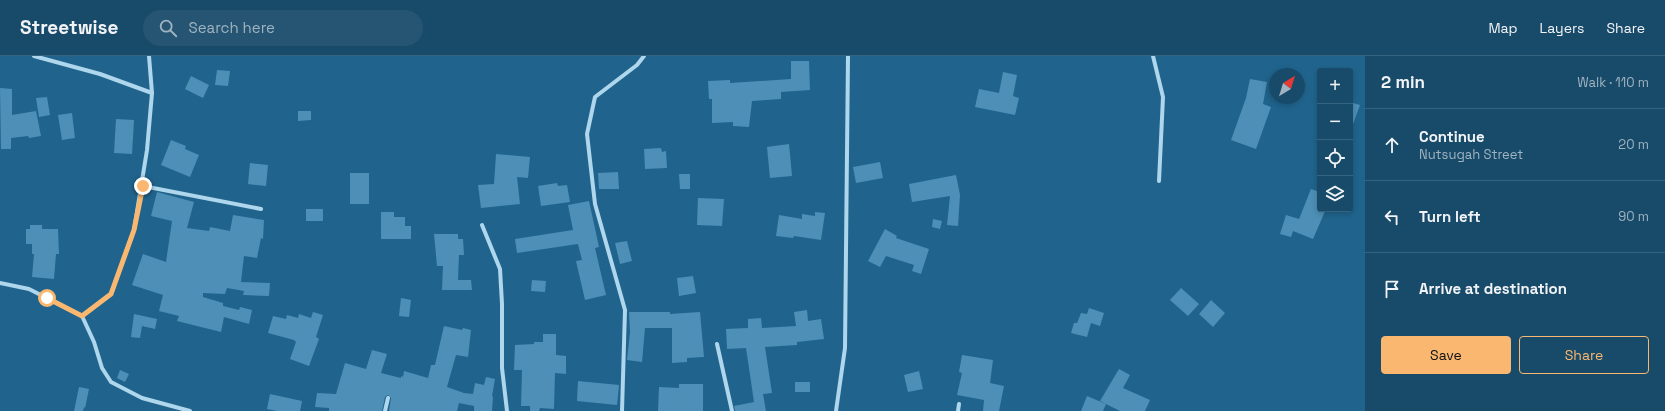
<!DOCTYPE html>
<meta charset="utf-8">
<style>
:root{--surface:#184b6a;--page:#255572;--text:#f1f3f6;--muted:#9fb3c1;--line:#36637e;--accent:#f9b76f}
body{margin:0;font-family:"Space Grotesk",sans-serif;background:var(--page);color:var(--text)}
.controls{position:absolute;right:12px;top:12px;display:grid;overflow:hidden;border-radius:4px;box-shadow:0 2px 6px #0003}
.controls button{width:36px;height:36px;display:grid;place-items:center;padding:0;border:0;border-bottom:1px solid var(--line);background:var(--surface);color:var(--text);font:20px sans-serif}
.compass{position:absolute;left:1269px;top:12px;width:36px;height:36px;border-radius:50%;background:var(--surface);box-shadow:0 2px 6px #0003;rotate:38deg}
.stop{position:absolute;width:12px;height:12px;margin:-9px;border:3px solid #f9b76f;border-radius:50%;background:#fff}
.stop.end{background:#f9b76f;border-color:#fff;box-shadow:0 1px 4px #0008}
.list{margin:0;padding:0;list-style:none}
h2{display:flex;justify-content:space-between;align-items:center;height:52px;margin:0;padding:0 16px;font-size:17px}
h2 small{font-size:13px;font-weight:400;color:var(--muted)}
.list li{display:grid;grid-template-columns:26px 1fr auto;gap:12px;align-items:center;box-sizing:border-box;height:72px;padding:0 16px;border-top:1px solid var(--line)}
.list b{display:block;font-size:15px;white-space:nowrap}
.list p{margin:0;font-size:13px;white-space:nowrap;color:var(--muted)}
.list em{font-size:13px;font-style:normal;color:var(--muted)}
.actions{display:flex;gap:8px;padding:12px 16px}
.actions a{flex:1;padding:9px 0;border:1px solid var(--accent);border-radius:4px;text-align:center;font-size:14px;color:var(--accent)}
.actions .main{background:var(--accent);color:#111}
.icon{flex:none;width:22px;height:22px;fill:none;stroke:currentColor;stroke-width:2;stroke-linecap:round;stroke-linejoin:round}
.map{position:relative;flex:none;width:1365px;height:355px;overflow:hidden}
header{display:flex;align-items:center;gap:24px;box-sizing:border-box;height:56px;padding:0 20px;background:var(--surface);border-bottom:1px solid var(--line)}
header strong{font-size:19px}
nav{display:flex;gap:22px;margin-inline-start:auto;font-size:14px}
.search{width:280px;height:36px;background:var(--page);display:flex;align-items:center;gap:10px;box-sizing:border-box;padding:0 14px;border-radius:22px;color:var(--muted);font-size:15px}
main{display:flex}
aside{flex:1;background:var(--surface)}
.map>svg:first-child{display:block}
.building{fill:#4d8fb6}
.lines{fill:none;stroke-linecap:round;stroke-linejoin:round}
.street{stroke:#aed6ec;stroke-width:4}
.route{stroke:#f9b76f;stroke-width:5}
</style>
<header>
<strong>Streetwise</strong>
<div class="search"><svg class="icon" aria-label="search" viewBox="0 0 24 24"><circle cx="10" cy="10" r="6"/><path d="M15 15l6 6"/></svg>Search here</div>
<nav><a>Map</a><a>Layers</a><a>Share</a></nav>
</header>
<main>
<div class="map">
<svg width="1365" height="355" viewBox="0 0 1365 355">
<rect width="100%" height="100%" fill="#20648d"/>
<g class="building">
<polygon points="791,5 809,5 810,34 781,36 781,43 752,45 749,71 733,70 733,66 712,67 712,43 709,43 708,25 730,24 730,27 791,23"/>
<polygon points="217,14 230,15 228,30 215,29"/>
<polygon points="1003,16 1017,19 1013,40 1019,42 1015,59 975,51 979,33 999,37"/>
<polygon points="191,20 209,29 203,42 185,33"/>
<polygon points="1250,23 1267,26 1263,48 1271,51 1256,93 1231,84 1246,42"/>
<polygon points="0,32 12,33 12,59 36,55 41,80 29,82 28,80 11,82 11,93 1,93"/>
<polygon points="47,41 50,59 39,61 36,42"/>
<polygon points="1350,46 1360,49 1351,74 1350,74"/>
<polygon points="298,55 311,55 311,64 298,65"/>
<polygon points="72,57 75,82 62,84 58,59"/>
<polygon points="116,63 134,64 132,98 114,97"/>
<polygon points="171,84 186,90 185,93 199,99 190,121 161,109"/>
<polygon points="789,88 792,120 770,122 767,91"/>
<polygon points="661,92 662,96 666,95 667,112 645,113 644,93"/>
<polygon points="496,98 530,101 528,122 517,121 520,148 481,152 478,129 494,128"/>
<polygon points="880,106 883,122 856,127 853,111"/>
<polygon points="250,107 268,109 266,130 248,128"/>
<polygon points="618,116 619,133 599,133 598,117"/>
<rect x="350" y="117" width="19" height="31"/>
<polygon points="679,118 690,118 690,133 680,133"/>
<polygon points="956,119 960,139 958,170 947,169 950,140 912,146 909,128"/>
<polygon points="557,127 558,130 567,129 570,146 541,150 538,130"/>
<polygon points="1311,133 1320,136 1320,153 1326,153 1313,183 1293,175 1291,181 1280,178 1286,159 1299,163"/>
<polygon points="157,136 194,146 187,172 209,175 210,171 230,175 233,159 264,164 263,183 261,182 257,202 244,200 241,226 270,227 269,240 243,239 244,235 227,232 225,238 203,237 203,241 223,247 223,250 239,254 240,251 252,254 249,268 224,261 221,276 177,265 179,260 159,255 163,239 132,229 143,198 166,206 172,165 151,160"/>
<polygon points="698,142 724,143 722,170 697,169"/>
<polygon points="589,145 599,191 595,192 606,239 585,244 576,205 582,204 578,188 517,197 515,183 573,174 568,149"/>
<rect x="306" y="153" width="17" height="12"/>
<polygon points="381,156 394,156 394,161 405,161 405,170 411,170 411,183 381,183"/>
<polygon points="815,156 825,157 821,184 794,180 793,182 776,180 779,159 802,163 802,158 815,160"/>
<polygon points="933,163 942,165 940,173 932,171"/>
<polygon points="30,169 42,169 42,173 58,173 59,198 56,198 54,223 32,221 34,198 32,198 32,188 26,188 26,173 30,173"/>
<polygon points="885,173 897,180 896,182 929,193 921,218 912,215 914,209 886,200 880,211 868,205"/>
<polygon points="434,178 458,178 458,183 463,183 464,199 459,199 458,224 471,224 472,234 442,234 443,210 437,210"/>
<polygon points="627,185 632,205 620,208 615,187"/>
<polygon points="693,220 696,237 679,240 677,222"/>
<polygon points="532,224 546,225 545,236 531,235"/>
<polygon points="1181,232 1199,248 1188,260 1170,244"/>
<polygon points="401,242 411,244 409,261 399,260"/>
<polygon points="1211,244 1225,257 1213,271 1199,258"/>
<polygon points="1089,252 1104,257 1100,270 1091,267 1087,281 1071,277 1074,267 1077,267 1081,257 1087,258"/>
<polygon points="807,254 808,265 821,263 824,283 797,286 797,289 765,291 772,337 763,338 766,355 735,355 734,350 754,346 746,292 727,293 726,273 748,272 748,263 761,262 762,272 796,270 794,256"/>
<polygon points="313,256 323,259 316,281 319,283 309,310 290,303 296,286 294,284 268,277 273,260 286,263 287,259 298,262 299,258 311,262"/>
<polygon points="629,256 670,256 670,258 700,256 704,301 687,302 687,306 672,307 672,272 645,272 642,306 627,304 630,276"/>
<polygon points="134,258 157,263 155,273 142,270 140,282 131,281"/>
<polygon points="444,270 462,274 463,272 471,274 468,301 456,299 447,331 464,337 473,338 475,327 484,329 486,321 495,323 492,340 493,341 492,355 474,355 474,350 459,347 457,355 389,355 391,342 388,339 385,341 382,355 329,355 329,352 315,351 317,337 336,338 345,307 366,313 372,294 387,298 381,317 401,322 401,320 403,321 404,315 428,322 431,309 435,309"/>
<polygon points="543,278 556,278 556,299 566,300 566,318 555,317 554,353 540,352 539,355 530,355 530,350 521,350 522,314 514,314 515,289 534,288 534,286 543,286"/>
<polygon points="962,299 993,304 990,327 1004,330 999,355 983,355 984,344 957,339 962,317 959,316"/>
<polygon points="1119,313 1130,319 1123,332 1150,344 1145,355 1120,355 1100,345"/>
<polygon points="120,314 129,318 125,326 117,322"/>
<polygon points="919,315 923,333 908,336 904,319"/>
<polygon points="578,325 619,329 617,349 577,345"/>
<rect x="795" y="326" width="15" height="10"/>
<polygon points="679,328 703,328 703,355 658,355 659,331 679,332"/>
<polygon points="79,331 89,333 85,352 84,351 83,355 74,355"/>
<polygon points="270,338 302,345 300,355 277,355 267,353"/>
<polygon points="1087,340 1106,348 1103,355 1081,355"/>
</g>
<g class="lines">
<g class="street">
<polyline points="34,0 100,18 152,37"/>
<polyline points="1153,0 1163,41 1159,125"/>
<polyline points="143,130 261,153"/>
<polyline points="482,169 500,213 502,248 502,312 507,355"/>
<polyline points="0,227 29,233 82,260 94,286 102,312 111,326 142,342 190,355"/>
<polyline points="82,260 111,238 134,174 147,94 152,37 149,0"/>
<polyline points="717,288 732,355"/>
<polyline points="385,355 388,342"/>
<polyline points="622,355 625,254 595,148 587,78 595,41 637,9 644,0"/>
<polyline points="836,355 845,292 848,0"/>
<polyline points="958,355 959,348"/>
</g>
</g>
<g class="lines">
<polyline class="route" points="47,242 82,260 111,238 134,174 143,130"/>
</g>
</svg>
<div class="controls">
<button>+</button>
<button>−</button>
<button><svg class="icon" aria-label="locate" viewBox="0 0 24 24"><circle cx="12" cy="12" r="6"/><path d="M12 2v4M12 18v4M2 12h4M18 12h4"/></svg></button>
<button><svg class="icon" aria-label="layers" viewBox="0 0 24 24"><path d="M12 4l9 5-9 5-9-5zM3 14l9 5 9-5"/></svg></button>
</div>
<svg class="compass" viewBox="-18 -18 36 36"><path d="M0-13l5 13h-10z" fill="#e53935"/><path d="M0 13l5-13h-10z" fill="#9fb3c1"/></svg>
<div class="stop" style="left:47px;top:242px"></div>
<div class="stop end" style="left:143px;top:130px"></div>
</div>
<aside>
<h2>2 min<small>Walk · 110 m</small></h2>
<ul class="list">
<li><svg class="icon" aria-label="ahead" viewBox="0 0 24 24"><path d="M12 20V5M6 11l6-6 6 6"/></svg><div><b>Continue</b><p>Nutsugah Street</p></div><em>20 m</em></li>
<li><svg class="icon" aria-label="left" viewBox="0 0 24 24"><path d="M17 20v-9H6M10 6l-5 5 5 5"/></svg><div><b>Turn left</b></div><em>90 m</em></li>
<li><svg class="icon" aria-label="arrive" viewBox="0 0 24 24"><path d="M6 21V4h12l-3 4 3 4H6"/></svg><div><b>Arrive at destination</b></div></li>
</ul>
<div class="actions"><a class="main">Save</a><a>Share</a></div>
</aside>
</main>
